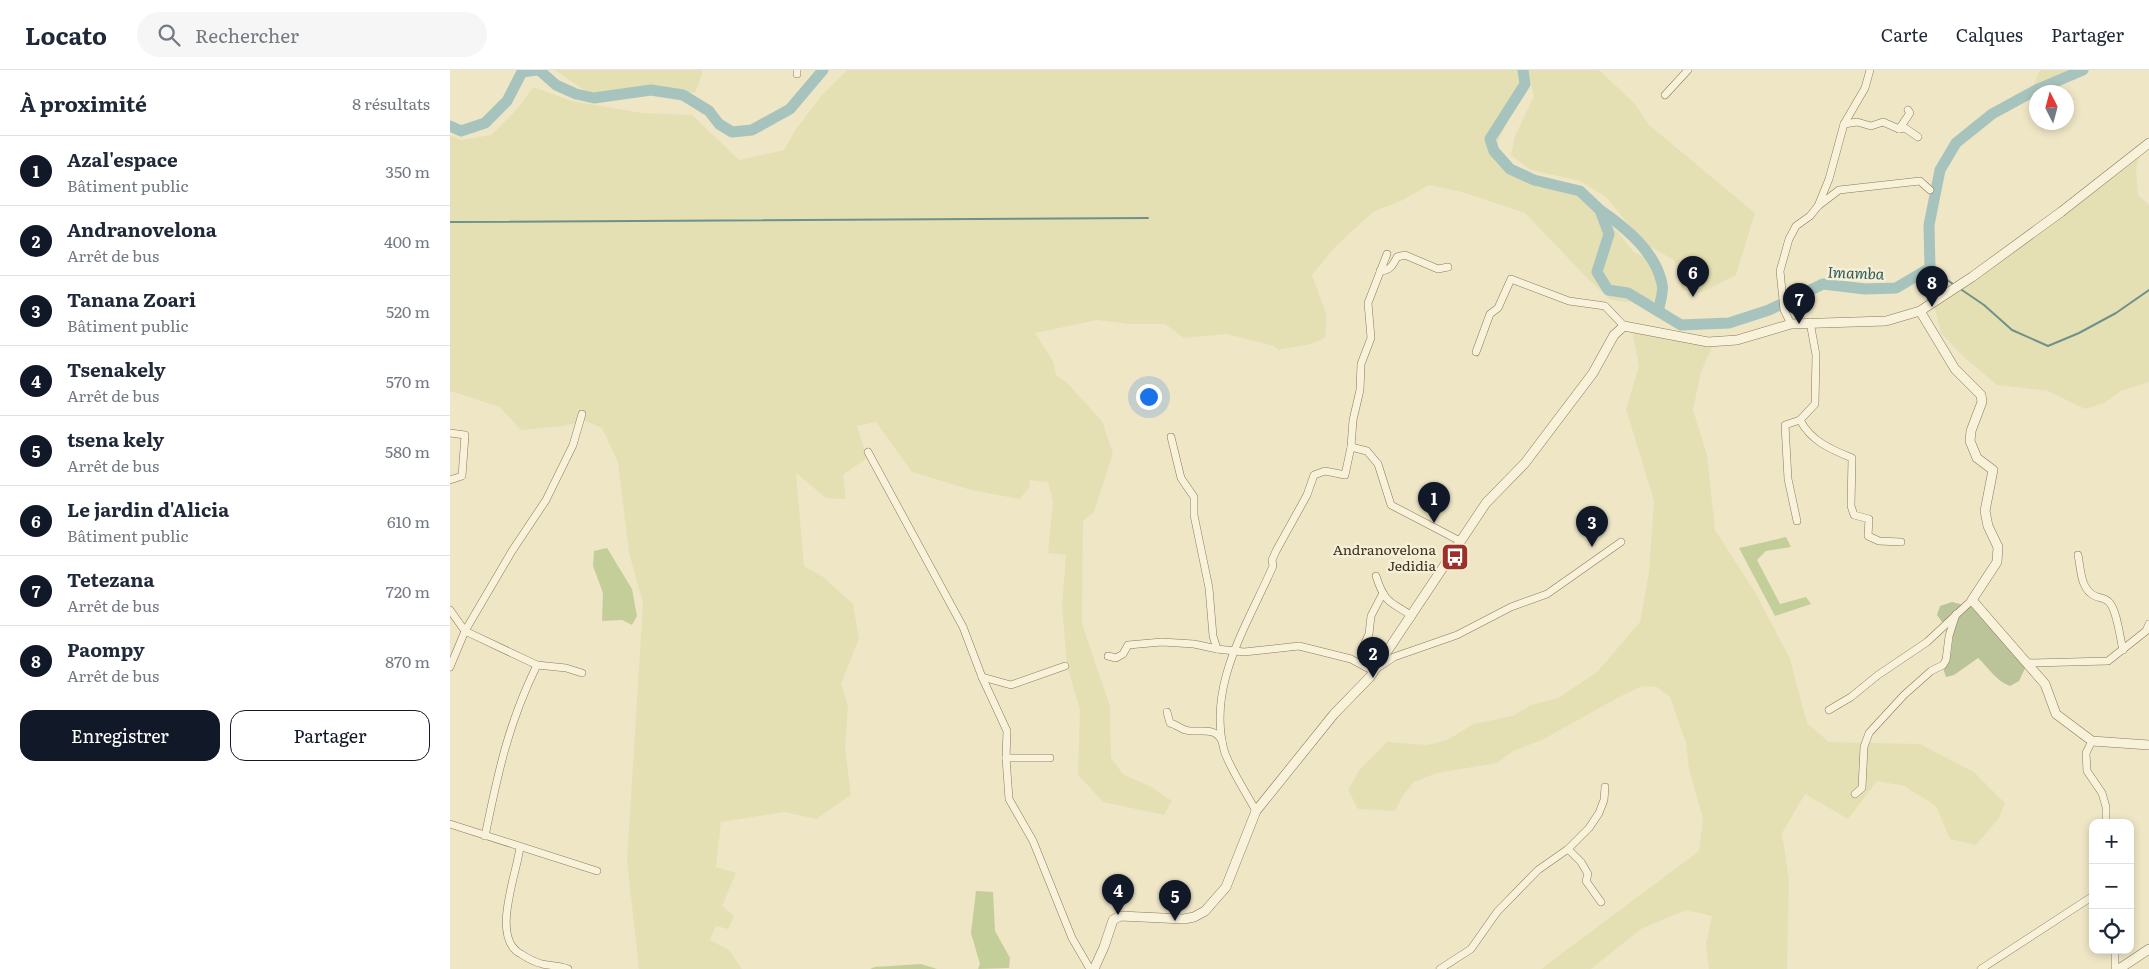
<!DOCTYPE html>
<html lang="fr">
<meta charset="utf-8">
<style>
:root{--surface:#fff;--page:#f6f6f7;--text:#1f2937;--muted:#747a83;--line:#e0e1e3;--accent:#111827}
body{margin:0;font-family:Literata,serif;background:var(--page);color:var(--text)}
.controls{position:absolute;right:15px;bottom:15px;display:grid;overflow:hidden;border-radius:10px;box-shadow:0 2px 8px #0003}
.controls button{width:45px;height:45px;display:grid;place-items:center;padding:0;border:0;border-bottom:1px solid var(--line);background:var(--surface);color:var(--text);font:25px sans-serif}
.compass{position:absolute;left:1579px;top:15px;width:45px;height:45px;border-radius:50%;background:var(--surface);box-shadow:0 2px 8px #0003;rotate:354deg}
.you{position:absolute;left:698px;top:326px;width:18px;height:18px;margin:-12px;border:4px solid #fff;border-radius:50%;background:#1a73e8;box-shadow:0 0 0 8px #1a73e833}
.badge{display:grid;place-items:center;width:32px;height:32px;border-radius:50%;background:var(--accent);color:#fff;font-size:16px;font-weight:700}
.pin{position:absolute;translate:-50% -41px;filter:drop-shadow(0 1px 2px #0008)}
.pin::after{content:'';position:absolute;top:26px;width:18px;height:15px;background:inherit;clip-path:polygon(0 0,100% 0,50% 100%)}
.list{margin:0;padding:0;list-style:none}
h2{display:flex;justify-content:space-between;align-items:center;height:65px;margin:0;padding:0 20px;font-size:21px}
h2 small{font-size:16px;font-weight:400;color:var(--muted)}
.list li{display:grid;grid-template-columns:32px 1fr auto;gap:15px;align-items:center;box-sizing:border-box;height:70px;padding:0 20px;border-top:1px solid var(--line)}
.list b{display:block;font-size:19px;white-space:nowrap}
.list p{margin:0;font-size:16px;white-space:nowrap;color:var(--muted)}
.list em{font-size:16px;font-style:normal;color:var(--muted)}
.actions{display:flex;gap:10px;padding:15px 20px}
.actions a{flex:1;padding:11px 0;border:1px solid var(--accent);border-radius:15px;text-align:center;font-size:18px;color:var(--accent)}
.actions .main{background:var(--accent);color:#fff}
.icon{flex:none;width:28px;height:28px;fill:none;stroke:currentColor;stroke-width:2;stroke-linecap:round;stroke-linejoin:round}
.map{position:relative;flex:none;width:1699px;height:899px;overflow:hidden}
header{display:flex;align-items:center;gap:30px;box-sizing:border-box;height:70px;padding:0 25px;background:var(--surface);border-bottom:1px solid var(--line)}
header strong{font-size:24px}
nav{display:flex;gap:28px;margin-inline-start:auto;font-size:18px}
.search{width:350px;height:45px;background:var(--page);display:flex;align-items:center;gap:12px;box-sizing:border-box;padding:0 18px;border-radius:28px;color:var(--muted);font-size:19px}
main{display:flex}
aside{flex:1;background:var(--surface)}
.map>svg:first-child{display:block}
.farmland{fill:#e5e0b3}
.green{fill:#c4ce99}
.cemetery{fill:#bbc398}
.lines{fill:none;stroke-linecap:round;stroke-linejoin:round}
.stream{stroke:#6d928b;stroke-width:2}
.river{stroke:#a7c3bd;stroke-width:11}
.minor-casing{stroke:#8b785b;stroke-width:8}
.tertiary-casing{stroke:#8b785b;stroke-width:10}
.minor{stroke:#f9f2da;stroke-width:7}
.tertiary{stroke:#f9f2da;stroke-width:9}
.labels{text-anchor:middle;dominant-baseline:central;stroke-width:5;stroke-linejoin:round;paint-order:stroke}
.poi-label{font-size:14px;fill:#3b2f1f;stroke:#f6efd6;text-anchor:end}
.water-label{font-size:15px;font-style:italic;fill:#2e5b5b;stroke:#f6efd6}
</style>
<header>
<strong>Locato</strong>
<div class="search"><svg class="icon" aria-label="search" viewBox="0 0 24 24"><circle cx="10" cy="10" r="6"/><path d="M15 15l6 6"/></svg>Rechercher</div>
<nav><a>Carte</a><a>Calques</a><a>Partager</a></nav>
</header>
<main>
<aside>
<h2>À proximité<small>8 résultats</small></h2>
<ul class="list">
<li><span class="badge">1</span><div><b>Azal'espace</b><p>Bâtiment public</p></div><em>350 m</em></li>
<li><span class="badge">2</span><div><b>Andranovelona</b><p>Arrêt de bus</p></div><em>400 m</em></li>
<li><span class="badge">3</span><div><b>Tanana Zoari</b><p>Bâtiment public</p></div><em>520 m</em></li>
<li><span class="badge">4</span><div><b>Tsenakely</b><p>Arrêt de bus</p></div><em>570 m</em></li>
<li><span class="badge">5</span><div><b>tsena kely</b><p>Arrêt de bus</p></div><em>580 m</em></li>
<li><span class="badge">6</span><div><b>Le jardin d'Alicia</b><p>Bâtiment public</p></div><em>610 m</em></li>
<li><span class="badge">7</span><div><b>Tetezana</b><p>Arrêt de bus</p></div><em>720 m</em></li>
<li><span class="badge">8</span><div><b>Paompy</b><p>Arrêt de bus</p></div><em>870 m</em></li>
</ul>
<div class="actions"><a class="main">Enregistrer</a><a>Partager</a></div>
</aside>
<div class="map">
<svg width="1699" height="899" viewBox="0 0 1699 899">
<rect width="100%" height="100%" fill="#efe6c6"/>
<g class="farmland">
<polygon points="105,0 252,0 252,4 245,23 203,19 161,24 137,22"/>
<polygon points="397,0 1068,0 1075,14 1047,74 1057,104 1089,117 1131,125 1150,140 1183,181 1212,198 1216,213 1216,233 1193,229 1175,232 1160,229 1138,209 1075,143 1012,122 979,115 953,130 923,142 887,175 862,205 877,246 875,268 861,274 828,280 824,276 777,264 734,268 715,254 680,254 647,250 585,263 603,291 606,305 616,312 652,351 663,383 644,442 633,451 632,554 660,636 661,688 673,704 701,717 722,731 714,745 653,732 628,705 630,640 617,596 612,535 616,485 598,483 603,431 598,412 579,410 580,416 570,429 521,420 462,402 426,352 407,356 417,388 393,405 396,429 376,428 346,403 354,496 372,506 403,534 409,569 391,614 398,636 395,678 401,725 366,749 334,742 271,752 266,797 286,803 272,836 284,846 278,859 266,856 260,870 279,880 292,899 189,899 177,791 193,533 179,483 168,392 152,358 135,351 113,356 71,360 50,337 0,321 0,65 11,70 41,65 68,38 83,17 122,31 192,43 242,45 289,90 334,80 346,59 372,25"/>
<polygon points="1078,0 1149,0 1185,34 1199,55 1305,143 1286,205 1250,223 1232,220 1224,190 1194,173 1156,127 1130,111 1081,100 1061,85 1065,66 1084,26"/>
<polygon points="1590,0 1640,0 1581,21"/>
<polygon points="1690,81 1686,100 1688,125 1699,135 1699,312 1671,321 1654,333 1635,339 1598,321 1547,315 1514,287 1491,263 1485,238 1522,207"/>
<polygon points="1181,256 1263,275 1251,302 1243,340 1257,385 1265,460 1305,522 1340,589 1357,653 1379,672 1470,674 1524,702 1555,733 1549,748 1526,775 1500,769 1486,736 1454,716 1427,711 1398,749 1355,724 1332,763 1339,810 1337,899 1259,899 1256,875 1262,846 1236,840 1191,859 1141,899 1091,899 1249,781 1253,749 1239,699 1236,673 1220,627 1207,617 1193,616 1169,627 1092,670 1063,681 1047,693 987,703 964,712 954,724 945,741 908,739 898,720 910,699 937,672 977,675 997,670 1024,654 1062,646 1081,635 1108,628 1147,602 1190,552 1199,502 1204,431 1176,339 1189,296"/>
</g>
<g class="green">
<polygon points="1336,467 1341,477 1316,481 1307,490 1330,534 1356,527 1361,534 1325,546 1289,478"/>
<polygon points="157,478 182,519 187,546 182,555 172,550 152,551 153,523 143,496 144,481"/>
<polygon points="526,821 543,822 545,861 560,888 559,898 528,899 530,894 521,863"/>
<polygon points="471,894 487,899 420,899 425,897"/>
</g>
<path class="cemetery" d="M1502,532L1525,538L1576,596L1569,611L1560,616C1546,611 1539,598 1528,588L1504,605L1496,607L1493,598L1501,584L1503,567L1487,545L1490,536Z"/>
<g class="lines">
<g class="stream">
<polyline points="0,152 698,148"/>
<polyline points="1480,198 1503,214"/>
<polyline points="1509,218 1534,235 1562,260 1598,276 1629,263 1666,243 1699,220"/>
</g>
<g class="river">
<polyline points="89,0 106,15 126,24 144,28 201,20 233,25 259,41 269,54 282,62 302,60 340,39 373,0"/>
<polyline points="1073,0 1075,14 1040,69 1044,81 1060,99 1084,110 1130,121 1150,140 1159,164 1147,202 1158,220 1178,223 1231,255 1279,253 1319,240 1373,214 1415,219 1446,218 1480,198 1479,155 1490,100 1506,73 1542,44 1586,20 1633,0"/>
<polyline points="0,56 11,61 35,53 57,31 72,2 87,0"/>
<path d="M1150,140C1175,157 1206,182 1212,214C1214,221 1210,233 1208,241"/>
</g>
<g class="minor-casing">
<g id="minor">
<polyline points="347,4 347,0"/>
<polyline points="1215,25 1238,0"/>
<polyline points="1394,54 1407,52 1421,56 1433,52 1449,59 1460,43 1458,40"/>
<polyline points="1449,59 1455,58 1468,67"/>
<polyline points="1368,136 1389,120 1470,111 1480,120"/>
<polyline points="937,184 918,233 921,268 911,294 910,320 903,350 901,377 917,381 928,394 941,435 1010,471"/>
<path d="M930,201C940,201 943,195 947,187L955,185L988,199L998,197"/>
<polyline points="1341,254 1334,240 1330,201 1339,169 1346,156 1360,146 1368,136 1379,109 1394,54 1415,18 1420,0"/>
<polyline points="1026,282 1040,244 1048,238 1061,209 1119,231 1155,236 1174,256"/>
<path d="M1350,350C1361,371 1380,379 1402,388L1401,436L1404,445L1419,449L1418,466L1429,471L1451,472"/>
<polyline points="0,363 15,365 12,406 0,410"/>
<polyline points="721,367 731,408 744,427 744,445 759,518 763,566 767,579"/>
<polyline points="418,382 513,557 532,607 557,661 556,688 559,729 583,771 622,868 640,899"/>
<polyline points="1347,451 1338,409 1335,355 1350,350 1365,334 1366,285 1360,252"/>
<path d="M1628,485C1631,499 1630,519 1645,526C1649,528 1655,528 1659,532C1667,540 1670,568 1673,580"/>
<path d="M926,506C935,534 940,531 962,546"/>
<polyline points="0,540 15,561 87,595 116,598 132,603"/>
<polyline points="658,586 666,588 673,584 678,575 712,572 744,574 767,579 794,582 849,576 901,589 923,601 944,587 1007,565 1061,537 1097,524 1171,472"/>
<polyline points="1577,593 1658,591 1696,561 1699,554"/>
<polyline points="0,597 15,561 62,481 96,430 123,375 132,344"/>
<polyline points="916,597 914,575 919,564 921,546 933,523"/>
<polyline points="532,607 561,615 615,596"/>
<polyline points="1379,640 1401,627 1428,605 1477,572 1522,530"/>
<path d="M717,642L720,653C725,654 730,658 735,660C749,664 764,655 772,671"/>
<polyline points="1642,671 1636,683 1637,701 1652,723 1656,737 1656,753"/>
<polyline points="556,688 600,688"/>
<polyline points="1405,724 1412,718 1414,677 1419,663 1454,625 1481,601 1493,595 1496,590 1499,566 1506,544"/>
<path d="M806,741C798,726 778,695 774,680C757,614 798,554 823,496L822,490L826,481L857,425L864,405L875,401L895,405L901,377"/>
<polyline points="0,754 147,801"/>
<path d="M35,766C48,703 58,654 87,595"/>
<path d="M70,777C67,804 40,868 71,884C77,888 85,892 92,894C101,896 109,895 118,899"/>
<polyline points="1118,779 1131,792 1138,804 1136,811 1151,832"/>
<polyline points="1665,880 1665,899"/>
<polyline points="990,899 1021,879 1047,842 1088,800 1118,779 1139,758 1149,743 1154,730 1155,717"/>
<polyline points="1531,899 1643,826"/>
</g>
</g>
<g class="tertiary-casing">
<g id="tertiary">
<polyline points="1470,241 1505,299 1531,325 1532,332 1521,361 1520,371 1527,388 1543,400 1535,441 1538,456 1548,477 1547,492 1522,530 1595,614 1606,644 1642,671 1699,675"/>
<polyline points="644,899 654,877 663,850 670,846 734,849 744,847 755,841 776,817 806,741 884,644 920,607 1036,433 1075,393 1143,303 1164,265 1174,256 1258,272 1287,270 1341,254 1436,251 1470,241 1522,207 1611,142 1699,73"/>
<polyline points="1669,899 1699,879"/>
</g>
</g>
<use href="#minor" class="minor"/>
<use href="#tertiary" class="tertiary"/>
</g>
<defs>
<g id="bus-square" transform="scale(1.4375)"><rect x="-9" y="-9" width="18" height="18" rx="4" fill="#9b312a" stroke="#f6efd6"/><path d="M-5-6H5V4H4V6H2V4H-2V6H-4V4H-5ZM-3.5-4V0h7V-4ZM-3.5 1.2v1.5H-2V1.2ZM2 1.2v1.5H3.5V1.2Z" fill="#fff"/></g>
</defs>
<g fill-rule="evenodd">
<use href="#bus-square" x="1005" y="487"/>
</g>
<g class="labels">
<g class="poi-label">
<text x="986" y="479">Andranovelona<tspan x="986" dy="16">Jedidia</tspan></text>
</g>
<g class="water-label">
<text transform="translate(1406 202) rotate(2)">Imamba</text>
</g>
</g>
</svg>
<div class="controls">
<button>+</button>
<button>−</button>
<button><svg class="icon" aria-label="locate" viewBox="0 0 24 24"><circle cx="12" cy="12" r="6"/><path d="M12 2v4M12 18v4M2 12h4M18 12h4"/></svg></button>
</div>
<svg class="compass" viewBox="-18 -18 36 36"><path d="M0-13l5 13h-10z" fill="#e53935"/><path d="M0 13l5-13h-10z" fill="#747a83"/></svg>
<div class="you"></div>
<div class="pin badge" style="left:984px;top:453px">1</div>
<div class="pin badge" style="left:923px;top:608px">2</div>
<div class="pin badge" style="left:1142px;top:477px">3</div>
<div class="pin badge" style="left:668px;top:845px">4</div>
<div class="pin badge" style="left:725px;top:851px">5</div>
<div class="pin badge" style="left:1243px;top:227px">6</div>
<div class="pin badge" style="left:1349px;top:254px">7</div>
<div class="pin badge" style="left:1482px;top:237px">8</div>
</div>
</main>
